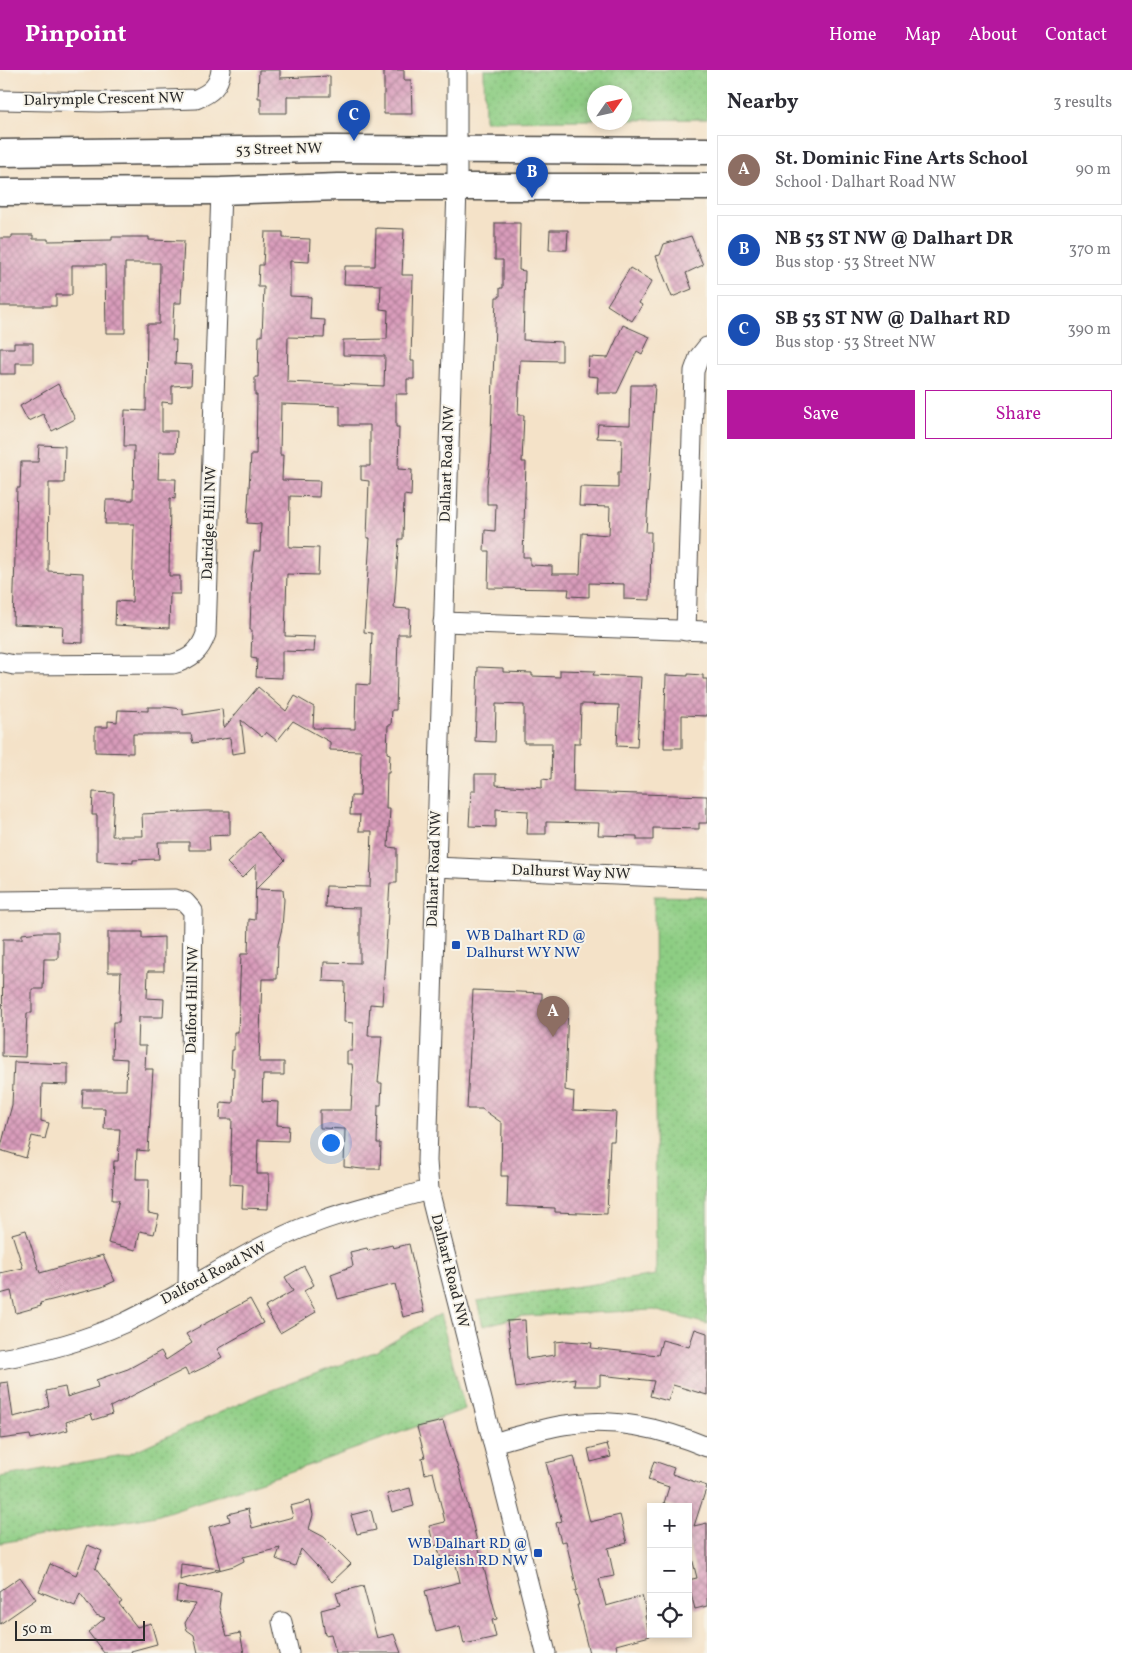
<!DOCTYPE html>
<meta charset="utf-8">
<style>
:root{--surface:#fff;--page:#f7f7f7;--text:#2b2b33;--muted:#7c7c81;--line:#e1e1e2;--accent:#b5179e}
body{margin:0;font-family:Vollkorn,serif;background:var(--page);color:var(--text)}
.controls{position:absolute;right:15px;bottom:15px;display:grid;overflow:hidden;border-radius:0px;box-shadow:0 2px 8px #0003}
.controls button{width:45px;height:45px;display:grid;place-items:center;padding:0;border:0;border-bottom:1px solid var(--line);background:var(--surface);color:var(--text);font:25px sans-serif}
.compass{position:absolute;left:587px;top:15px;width:45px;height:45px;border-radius:50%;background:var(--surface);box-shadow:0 2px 8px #0003;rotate:56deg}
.scale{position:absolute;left:15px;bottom:12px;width:130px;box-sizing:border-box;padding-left:5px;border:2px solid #2b2b2b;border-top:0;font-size:14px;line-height:18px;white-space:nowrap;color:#2b2b2b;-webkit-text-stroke:4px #f7f3e8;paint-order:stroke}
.you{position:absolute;left:330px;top:1072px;width:18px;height:18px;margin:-12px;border:4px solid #fff;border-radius:50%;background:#1a73e8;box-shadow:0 0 0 8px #1a73e833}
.badge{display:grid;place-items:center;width:32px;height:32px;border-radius:50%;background:var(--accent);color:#fff;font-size:16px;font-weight:700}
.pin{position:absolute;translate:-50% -41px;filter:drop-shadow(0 1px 2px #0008)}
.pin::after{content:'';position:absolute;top:26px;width:18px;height:15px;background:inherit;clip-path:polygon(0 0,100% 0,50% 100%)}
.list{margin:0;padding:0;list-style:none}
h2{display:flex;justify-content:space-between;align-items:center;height:65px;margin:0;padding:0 20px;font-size:21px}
h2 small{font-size:16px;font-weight:400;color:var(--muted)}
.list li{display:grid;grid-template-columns:32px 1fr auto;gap:15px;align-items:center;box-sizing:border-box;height:70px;margin:0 10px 10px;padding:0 10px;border:1px solid var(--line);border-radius:0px}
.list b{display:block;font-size:19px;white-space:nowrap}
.list p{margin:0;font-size:16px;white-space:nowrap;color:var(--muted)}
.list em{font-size:16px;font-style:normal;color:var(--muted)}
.actions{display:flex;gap:10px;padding:15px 20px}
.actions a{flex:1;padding:11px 0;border:1px solid var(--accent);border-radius:0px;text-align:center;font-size:18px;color:var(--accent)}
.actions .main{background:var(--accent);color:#fff}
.icon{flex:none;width:28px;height:28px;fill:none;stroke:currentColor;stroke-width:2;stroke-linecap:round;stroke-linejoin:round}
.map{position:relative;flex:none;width:707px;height:1583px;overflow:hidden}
header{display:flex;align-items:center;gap:30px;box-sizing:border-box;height:70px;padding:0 25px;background:var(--accent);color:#fff}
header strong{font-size:24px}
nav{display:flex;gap:28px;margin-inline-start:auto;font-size:18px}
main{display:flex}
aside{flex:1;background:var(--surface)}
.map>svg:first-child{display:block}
.park{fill:url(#park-dots);stroke:#5c7c57}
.building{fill:url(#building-cross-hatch)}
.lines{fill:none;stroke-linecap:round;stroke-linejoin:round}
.minor-casing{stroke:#494643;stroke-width:21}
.secondary-casing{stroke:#494643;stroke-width:29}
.minor{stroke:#fff;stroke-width:19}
.secondary{stroke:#fff;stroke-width:26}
.transit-dot{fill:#1a4fb4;stroke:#f7f3e8;stroke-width:2}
.labels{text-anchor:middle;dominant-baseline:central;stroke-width:4;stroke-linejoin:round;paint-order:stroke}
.street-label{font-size:15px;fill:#2b2b2b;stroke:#f7f3e8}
.transit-label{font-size:15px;fill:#164399;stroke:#f7f3e8;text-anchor:start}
</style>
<header>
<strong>Pinpoint</strong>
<nav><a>Home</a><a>Map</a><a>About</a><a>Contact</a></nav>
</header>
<main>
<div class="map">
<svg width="707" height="1583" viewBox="0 0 707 1583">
<defs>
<pattern id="park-dots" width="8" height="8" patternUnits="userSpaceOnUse" patternTransform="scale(1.25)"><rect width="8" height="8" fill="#8dcd83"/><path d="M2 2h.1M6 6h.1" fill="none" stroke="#7ab071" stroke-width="1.8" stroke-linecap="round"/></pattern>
<pattern id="building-cross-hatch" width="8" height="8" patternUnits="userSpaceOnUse" patternTransform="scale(1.25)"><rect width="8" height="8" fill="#d99cbb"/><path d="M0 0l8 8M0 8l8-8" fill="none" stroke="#b07f98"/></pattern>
</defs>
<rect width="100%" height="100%" fill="#f7f3e8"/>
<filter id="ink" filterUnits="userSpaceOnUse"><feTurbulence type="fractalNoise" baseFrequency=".02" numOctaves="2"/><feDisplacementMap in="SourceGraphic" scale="10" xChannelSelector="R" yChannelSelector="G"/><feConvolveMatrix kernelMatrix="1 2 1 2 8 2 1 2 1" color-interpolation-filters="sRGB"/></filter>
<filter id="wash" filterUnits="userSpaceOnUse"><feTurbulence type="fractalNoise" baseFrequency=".0096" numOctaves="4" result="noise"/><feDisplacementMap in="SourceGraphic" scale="20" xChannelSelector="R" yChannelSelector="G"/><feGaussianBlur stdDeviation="1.12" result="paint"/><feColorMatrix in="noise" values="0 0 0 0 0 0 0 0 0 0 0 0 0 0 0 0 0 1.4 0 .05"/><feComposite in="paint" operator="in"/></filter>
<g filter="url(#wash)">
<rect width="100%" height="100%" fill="#f4e2c8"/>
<g class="park">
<polygon points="484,0 707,0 707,49 625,50 624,22 594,22 594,50 485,51"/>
<polygon points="654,826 707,827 707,1254 654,1240 522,1246 483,1256 477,1231 656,1205"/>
<polygon points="440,1244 465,1339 310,1395 156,1446 0,1473 0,1407 128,1384 261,1324 377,1281"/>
</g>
<g id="blocks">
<g class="building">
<polygon points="259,0 280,0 280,8 330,6 330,26 287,26 287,43 261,43 261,28 258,28"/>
<polygon points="384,0 404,0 404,10 411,10 412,44 384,44"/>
<polygon points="495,153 520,153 519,200 525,201 523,270 562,272 562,291 520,290 518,345 524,345 522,392 526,392 523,487 530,487 530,495 552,496 552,504 580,504 582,463 609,465 610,437 579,436 580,417 618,418 618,402 621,402 622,369 597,368 598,354 630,355 631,315 655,315 646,462 651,462 650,530 624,529 624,514 589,513 589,527 568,526 569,519 488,518 489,481 484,481 485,460 495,461 496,434 487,434 487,414 490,391 496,227 500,227 500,218 503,218 503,190 495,190"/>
<polygon points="376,158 404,159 402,205 413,205 411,291 414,291 414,309 407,309 407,324 396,324 396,357 399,357 398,399 412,400 411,426 404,425 403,469 399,469 394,538 410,539 409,564 398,564 396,640 392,640 391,655 388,655 387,683 390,684 389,703 387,703 386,739 390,739 388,777 397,778 397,813 390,813 382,935 370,934 368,966 382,966 378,1013 382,1013 381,1035 378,1035 377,1073 381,1073 380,1099 362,1099 344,1097 345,1059 320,1058 320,1040 351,1040 353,1001 352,994 347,994 347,981 352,981 353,953 344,952 345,912 323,911 324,892 360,893 360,838 325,837 326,816 370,817 372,761 359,761 360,745 350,745 351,726 360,726 361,681 330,680 330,672 293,651 277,671 266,662 262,667 241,650 245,682 232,684 230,668 193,673 191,664 133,664 133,683 95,682 95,657 108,657 108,651 117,652 118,640 148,641 148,637 165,637 183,639 183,645 222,639 224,658 258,617 286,641 295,626 314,637 313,658 355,659 356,614 370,615 372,563 364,562 370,468 367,468 369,411 361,410 361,396 370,396 370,355 340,355 340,336 281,334 280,385 283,385 282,410 320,411 319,427 290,426 289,477 319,478 318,505 287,504 285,566 315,567 314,582 282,581 282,608 256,607 257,589 251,588 252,560 250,560 252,497 254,481 260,481 261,454 247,453 251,384 256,384 257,325 255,325 255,307 258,307 259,266 262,266 264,217 258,217 259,195 263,195 265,162 283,162 283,168 310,169 309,192 290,191 290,226 311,227 310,249 325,250 324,268 288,267 287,312 384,316 385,286 343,285 343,270 387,269 388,240 380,239 381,215 344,214 345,196 375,196"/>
<polygon points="550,160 568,160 567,180 549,180"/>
<polygon points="12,165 33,165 33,169 48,169 48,171 112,170 112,167 149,167 149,170 184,171 181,233 174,233 172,270 176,270 175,294 192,295 191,315 172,316 172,333 162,332 162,361 177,361 176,382 159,382 158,409 176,409 175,429 170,428 169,506 180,506 180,524 170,524 169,558 115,555 116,531 132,532 134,454 105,454 106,430 133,430 134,376 124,376 125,340 146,341 147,254 159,254 160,193 125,193 125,263 106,263 105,195 72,195 72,225 56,225 56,236 0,236 0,168 12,168"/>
<polygon points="691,166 703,195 686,203 692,219 672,227 656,186 660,185 664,174"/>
<polygon points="630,198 652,211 639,233 642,235 632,251 607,235"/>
<polygon points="623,255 650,267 642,284 637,281 617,323 597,323 598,307 588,306 589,287 608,288"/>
<polygon points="14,273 33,273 33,293 16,293 16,304 0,304 0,278 14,278"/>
<polygon points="58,314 75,349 52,361 43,344 28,351 20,336"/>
<polygon points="39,375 65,376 64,413 49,413 48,501 83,503 83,573 62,572 63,556 13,554 17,418 20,418 21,392 38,392"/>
<polygon points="478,597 503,598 503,602 532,603 532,606 560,607 560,600 595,601 593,605 641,607 637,677 617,676 619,635 581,634 580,673 574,673 573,722 707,726 707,753 699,753 699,759 653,758 653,770 637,770 637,766 598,765 599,753 546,752 546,764 527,764 528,741 496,739 496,757 469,756 471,721 475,721 475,704 496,704 496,715 542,718 542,709 551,710 552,673 524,673 524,635 496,634 495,672 475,671"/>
<polygon points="688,604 703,605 703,609 707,609 707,646 682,645 682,678 664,678 666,605 688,606"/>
<polygon points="93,722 114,723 112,766 143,766 142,744 205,741 230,741 230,765 209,766 210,780 189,780 189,772 158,772 159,789 133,790 133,793 97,791 97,745 92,745"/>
<polygon points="259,762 285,790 256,819 283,820 284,830 282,858 278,874 277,909 262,909 259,992 284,992 284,1005 263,1005 262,1031 278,1032 277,1055 289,1056 288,1071 258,1070 257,1104 269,1104 268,1139 242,1138 243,1115 230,1114 232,1049 220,1049 221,1032 233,1033 234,998 231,998 232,980 234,980 234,962 238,962 241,884 248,884 249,849 255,850 256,794 242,808 227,793"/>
<polygon points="39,862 58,862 58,889 44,889 43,919 32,919 32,943 27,943 25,987 2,986 3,869 22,869 22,864"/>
<polygon points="108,862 142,862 142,868 164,867 164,901 148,901 147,928 164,929 163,947 139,947 138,976 146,976 145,999 153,999 148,1081 137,1080 136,1109 149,1109 148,1143 159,1145 154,1164 140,1161 136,1180 108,1173 119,1130 112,1130 114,1091 118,1091 120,1059 104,1059 105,1038 82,1038 83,1020 126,1020 127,989 112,988 113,952 119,952 121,902 108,902"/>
<polygon points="473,920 542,923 542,934 568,935 565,1020 574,1022 573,1040 616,1042 614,1071 610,1071 607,1144 555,1142 555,1138 507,1136 508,1106 501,1106 502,1053 482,1039 467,1039"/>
<polygon points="14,992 68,994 68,1015 42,1014 41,1051 49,1053 45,1069 32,1066 26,1088 0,1080 12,1035"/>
<polygon points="26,1160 40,1203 103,1185 115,1211 102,1217 40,1233 41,1236 16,1243 11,1221 0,1224 0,1203 23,1198 12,1164"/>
<polygon points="409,1174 424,1242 403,1247 395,1214 338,1229 331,1204 353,1196 350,1182 367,1178 368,1181 392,1175 393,1178"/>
<polygon points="304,1196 314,1215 304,1221 316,1242 280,1263 265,1237 293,1221 285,1207"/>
<polygon points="250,1229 263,1253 217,1279 222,1287 205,1297 188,1305 185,1299 110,1337 112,1344 93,1350 91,1344 66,1352 68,1360 31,1369 30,1365 0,1369 0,1313 8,1312 13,1347 41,1340 49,1336 46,1321 65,1317 67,1327 98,1317 96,1310 128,1299 161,1281 166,1290 192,1273 186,1264"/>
<polygon points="525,1250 527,1289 555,1285 555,1272 566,1271 592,1273 591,1278 658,1285 662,1270 689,1277 695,1259 707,1263 707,1325 673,1315 668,1331 650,1326 654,1311 600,1305 600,1316 574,1316 575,1308 516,1318 507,1251"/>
<polygon points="443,1351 460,1405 497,1549 492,1550 496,1567 469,1573 464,1574 460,1556 436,1562 425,1521 460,1512 454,1486 441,1489 437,1475 434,1476 429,1456 445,1452 433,1402 425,1404 422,1388 425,1387 417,1357"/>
<polygon points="607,1374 611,1387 591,1392 588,1379"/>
<polygon points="574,1386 590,1452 620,1445 627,1473 608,1478 614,1506 599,1509 606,1536 642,1526 647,1545 645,1546 650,1566 616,1575 618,1583 589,1583 577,1535 579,1535 575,1521 577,1520 566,1471 561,1472 556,1453 562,1451 546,1393"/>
<polygon points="654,1391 674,1398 672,1404 707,1416 694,1456 707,1453 707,1536 695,1539 688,1512 688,1510 697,1508 688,1472 688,1437 675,1437 664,1433 669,1417 648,1410"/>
<polygon points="410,1418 414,1436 392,1442 387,1424"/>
<polygon points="310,1431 313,1445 309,1459 324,1467 351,1494 332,1512 301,1479 295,1496 276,1489 280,1478 243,1487 244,1491 234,1496 180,1510 181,1494 220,1499 209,1457 230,1451 228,1444 248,1439 252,1458 293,1447 290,1436"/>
<polygon points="371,1440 376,1460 357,1464 351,1445"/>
<polygon points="88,1475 102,1481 95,1498 122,1532 119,1534 137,1557 151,1553 157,1574 131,1581 132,1583 104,1583 88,1562 105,1548 96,1545 80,1523 75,1536 39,1521 50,1494 76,1505"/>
<polygon points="20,1507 36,1529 0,1554 0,1521"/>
<polygon points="178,1516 221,1523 219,1537 227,1566 240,1563 244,1583 198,1583 194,1565 187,1560 185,1553 196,1534 176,1532"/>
<polygon points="363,1516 377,1568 394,1564 401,1583 336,1583 331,1564 325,1565 321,1540 340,1535 336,1523"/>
</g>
</g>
</g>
<g filter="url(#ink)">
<use href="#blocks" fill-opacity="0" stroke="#494643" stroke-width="1"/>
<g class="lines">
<g class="minor-casing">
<g id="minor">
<polyline points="457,0 457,117 427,1091 429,1120 546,1583"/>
<path d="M0,30L99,32L196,29C211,23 219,16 221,0"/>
<polyline points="443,552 707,561"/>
<polyline points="686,561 694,301 699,287 707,277"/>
<path d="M0,592L14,595L173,594C191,589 200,581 206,564L221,121"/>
<polyline points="435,797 707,809"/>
<polyline points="0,831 175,829 185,832 193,841 188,1217"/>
<path d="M0,1289C43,1282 84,1271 124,1253C188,1223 246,1179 312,1154C350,1139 390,1131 429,1120"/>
<path d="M493,1373C516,1367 540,1359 564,1355C614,1347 661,1358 707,1377"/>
<polyline points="282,1552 289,1583"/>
</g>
</g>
<g class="secondary-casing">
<g id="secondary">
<polyline points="0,83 332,79 707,81"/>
<polyline points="0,122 221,121 338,117 707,117"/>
</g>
</g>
<use href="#minor" class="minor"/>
<use href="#secondary" class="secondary"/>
</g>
</g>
<g class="transit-dot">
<rect x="451" y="870" width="10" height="10" rx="2.5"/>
<rect x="533" y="1478" width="10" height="10" rx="2.5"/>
</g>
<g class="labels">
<g class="street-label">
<text transform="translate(104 30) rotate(-1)">Dalrymple Crescent NW</text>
<text transform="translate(279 80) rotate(-1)">53 Street NW</text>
<text transform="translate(448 394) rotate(-88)">Dalhart Road NW</text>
<text transform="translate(210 453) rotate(-88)">Dalridge Hill NW</text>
<text transform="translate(435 799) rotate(-88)">Dalhart Road NW</text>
<text transform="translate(571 803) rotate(2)">Dalhurst Way NW</text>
<text transform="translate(193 930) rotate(-89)">Dalford Hill NW</text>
<text transform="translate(449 1201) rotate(76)">Dalhart Road NW</text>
<text transform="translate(214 1204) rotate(-28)">Dalford Road NW</text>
</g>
<g class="transit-label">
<text x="466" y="866">WB Dalhart RD @<tspan x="466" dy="17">Dalhurst WY NW</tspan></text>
<text x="528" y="1474" text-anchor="end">WB Dalhart RD @<tspan x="528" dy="17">Dalgleish RD NW</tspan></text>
</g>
</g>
</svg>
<div class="controls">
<button>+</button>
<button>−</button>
<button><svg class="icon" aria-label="locate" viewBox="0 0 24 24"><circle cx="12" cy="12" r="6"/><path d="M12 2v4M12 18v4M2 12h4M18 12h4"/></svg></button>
</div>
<svg class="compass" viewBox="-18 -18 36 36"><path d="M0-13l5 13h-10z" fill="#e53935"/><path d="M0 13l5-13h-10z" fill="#7c7c81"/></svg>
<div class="scale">50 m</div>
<div class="you"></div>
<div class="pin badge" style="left:553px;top:967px;background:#8d6e63">A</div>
<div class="pin badge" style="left:532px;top:128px;background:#1a4fb4">B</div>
<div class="pin badge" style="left:354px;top:71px;background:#1a4fb4">C</div>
</div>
<aside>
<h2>Nearby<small>3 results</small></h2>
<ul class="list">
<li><span class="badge" style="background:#8d6e63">A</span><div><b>St. Dominic Fine Arts School</b><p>School · Dalhart Road NW</p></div><em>90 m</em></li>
<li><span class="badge" style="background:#1a4fb4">B</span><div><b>NB 53 ST NW @ Dalhart DR</b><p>Bus stop · 53 Street NW</p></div><em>370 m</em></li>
<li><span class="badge" style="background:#1a4fb4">C</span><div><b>SB 53 ST NW @ Dalhart RD</b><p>Bus stop · 53 Street NW</p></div><em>390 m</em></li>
</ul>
<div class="actions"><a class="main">Save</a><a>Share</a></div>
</aside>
</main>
